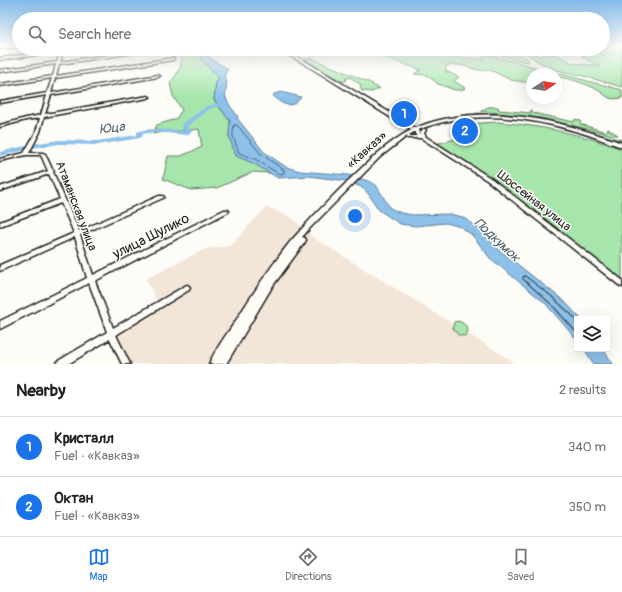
<!DOCTYPE html>
<meta charset="utf-8">
<style>
:root{--surface:#fff;--page:#f6f6f6;--text:#202124;--muted:#757577;--line:#e0e0e0;--accent:#1a73e8}
body{margin:0;font-family:Pangolin,sans-serif;background:var(--page);color:var(--text)}
.controls{position:absolute;right:12px;bottom:12px;display:grid;overflow:hidden;border-radius:0px;box-shadow:0 4px 16px #0002}
.controls button{width:36px;height:36px;display:grid;place-items:center;padding:0;border:0;border-bottom:1px solid var(--line);background:var(--surface);color:var(--text);font:20px sans-serif}
.compass{position:absolute;left:526px;top:68px;width:36px;height:36px;border-radius:50%;background:var(--surface);box-shadow:0 4px 16px #0002;rotate:78deg}
.you{position:absolute;left:355px;top:216px;width:14px;height:14px;margin:-10px;border:3px solid #fff;border-radius:50%;background:#1a73e8;box-shadow:0 0 0 6px #1a73e833}
.badge{display:grid;place-items:center;width:26px;height:26px;border-radius:50%;background:var(--accent);color:#fff;font-size:13px;font-weight:700}
.pin{position:absolute;translate:-50% -50%;border:2px solid #fff;box-shadow:0 1px 4px #0006}
.list{margin:0;padding:0;list-style:none}
h2{display:flex;justify-content:space-between;align-items:center;height:52px;margin:0;padding:0 16px;font-size:17px}
h2 small{font-size:13px;font-weight:400;color:var(--muted)}
.list li{display:grid;grid-template-columns:26px 1fr auto;gap:12px;align-items:center;box-sizing:border-box;height:60px;padding:0 16px;border-top:1px solid var(--line)}
.list b{display:block;font-size:15px;white-space:nowrap}
.list p{margin:0;font-size:13px;white-space:nowrap;color:var(--muted)}
.list em{font-size:13px;font-style:normal;color:var(--muted)}
.icon{flex:none;width:22px;height:22px;fill:none;stroke:currentColor;stroke-width:2;stroke-linecap:round;stroke-linejoin:round}
.map{position:relative;flex:none;width:622px;height:364px;overflow:hidden}
.search{position:absolute;background:var(--surface);box-shadow:0 4px 16px #0002;left:12px;right:12px;top:12px;height:44px;display:flex;align-items:center;gap:10px;box-sizing:border-box;padding:0 14px;border-radius:22px;color:var(--muted);font-size:15px}
.sheet{height:172px;background:var(--surface)}
nav{display:flex;justify-content:space-around;align-items:center;box-sizing:border-box;height:56px;border-top:1px solid var(--line);background:var(--surface);font-size:11px;color:var(--muted)}
nav a{display:grid;justify-items:center;gap:2px}
nav .on{color:var(--accent)}
.map>svg:first-child{display:block}
.built{fill:#f3e5d8}
.green{fill:#a6e5ac;stroke:#618064}
.water{fill:#8dc1ea;stroke:#607f98}
.lines{fill:none;stroke-linecap:round;stroke-linejoin:round}
.shore-far1{stroke:#495e6e;stroke-width:1}
.shore{stroke:#495e6e;stroke-width:1.5}
.river{fill:#8dc1ea;fill-rule:evenodd}
.minor-casing{stroke:#1c1c1c;stroke-width:3}
.major-casing{stroke:#1c1c1c;stroke-width:3}
.minor{fill:#fdfcf7;fill-rule:evenodd}
.major{fill:#fdfcf7;fill-rule:evenodd}
.labels{text-anchor:middle;dominant-baseline:central;stroke-width:3;stroke-linejoin:round;paint-order:stroke}
.street-label{font-size:12px;fill:#1c1c1c;stroke:#fdfcf7}
.water-label{font-size:13px;font-style:italic;fill:#495e6e;stroke:#fdfcf7}
.near-street-label{font-size:14px;fill:#1c1c1c;stroke:#fdfcf7}
</style>
<div class="map">
<svg width="622" height="364" viewBox="0 0 622 364">
<rect width="100%" height="100%" fill="#fdfcf7"/>
<filter id="ink" filterUnits="userSpaceOnUse"><feTurbulence type="fractalNoise" baseFrequency=".025" numOctaves="2"/><feDisplacementMap in="SourceGraphic" scale="8" xChannelSelector="R" yChannelSelector="G"/><feConvolveMatrix kernelMatrix="1 2 1 2 8 2 1 2 1" color-interpolation-filters="sRGB"/></filter>
<g filter="url(#ink)">
<polygon class="built" points="267,207 292,218 314,238 512,361 513,364 119,364 108,338 160,307 146,279 205,249 230,246"/>
<g class="green">
<polygon points="603,46 622,46 622,87 580,75 556,70 539,62 519,49 524,49 530,53 540,56 555,54 573,63 600,66 583,58 582,56 587,52 575,49 603,49"/>
<path d="M175,49H198L202,60L219,78L216,83L214,100L230,121L229,136L236,156L253,163L270,173L253,172L217,188L191,190L163,179L168,156H181L202,147L199,129C183,132 168,130 153,134L157,125L176,119L182,110L173,96L170,83C177,75 189,57 175,49Z"/>
<path d="M361,49H440C445,51 447,53 451,55C461,58 475,59 485,59L478,52L481,53L622,90V98C607,101 607,95 596,89C587,84 566,77 556,77V74H532V83L511,80L490,70H478L460,65H447L445,71L459,77L454,81L465,88L462,90H455L438,84L427,75L414,74L421,70Z"/>
<path d="M475,49C493,49 516,45 528,60V62L522,61Z"/>
<polygon points="311,58 373,84 372,85 380,88 372,92 362,91 360,87 361,85 350,77 345,79 347,80 343,82 304,60"/>
<polygon points="488,107 498,107 499,110 531,113 530,110 532,111 533,113 574,122 575,119 581,121 580,124 606,132 608,129 618,135 612,135 542,118 481,111"/>
<polygon points="477,113 511,115 543,119 622,140 622,144 584,131 518,118 473,115"/>
<path d="M498,122C543,126 580,134 622,149V281L499,185L435,144L477,134L465,124Z"/>
<path d="M458,321C464,323 468,326 468,332L465,336L458,335L453,328L454,322Z"/>
</g>
<g class="water">
<path d="M198,49H205L210,58L228,69L224,76C230,83 224,89 226,98C228,104 234,111 238,117L237,118L264,152L286,167L300,171L348,175L368,181L376,185L390,208L401,213L413,215L450,214L462,217L477,227L498,249L564,301L580,318L581,319H577V340L545,303L490,258L472,235L461,227L446,223L415,226L400,224L379,210L367,192L361,187L347,181L309,176L278,178L253,163L236,156L229,136L230,121L214,100L216,83L219,78L202,60Z"/>
<path d="M281,92L301,97C293,110 280,105 273,95L274,94Z"/>
<polygon points="584,349 603,349 613,364 594,364"/>
</g>
<g class="lines">
<polygon class="shore-far1" points="234,125 237,125 261,154 284,170 284,173 279,174 255,159 239,153 233,136"/>
<polyline class="shore" points="577,320 550,295 525,276 523,277 523,279 552,305 577,333"/>
<polygon class="river" points="226,102 228,103 228,105 211,108 187,126 188,128 193,131 187,135 156,132 142,134 143,136 140,138 97,145 60,144 38,147 0,156 0,152 38,143 60,140 97,141 137,135 137,132 144,130 156,129 185,131 182,129 182,124 207,106"/>
<g class="minor-casing">
<g id="minor">
<polygon points="8,46 19,46 19,47 0,49 0,47"/>
<polygon points="61,49 63,49 63,50 78,49 63,52 60,62 150,49 157,49 156,50 59,64 56,76 173,58 174,59 173,60 55,78 51,93 158,75 160,76 158,77 51,95 45,114 148,96 150,97 148,98 44,117 40,132 29,153 43,153 45,154 52,169 54,171 53,172 79,231 159,196 163,196 164,197 163,198 80,235 93,275 224,210 228,210 229,211 228,212 95,281 113,328 185,286 187,285 189,286 190,288 189,290 116,335 130,364 122,364 110,339 68,364 57,364 58,361 107,332 89,283 0,329 0,321 87,278 75,237 0,271 0,265 74,233 61,203 0,226 0,222 60,199 49,174 0,191 0,187 48,171 41,155 26,155 0,161 0,159 24,153 36,132 40,118 26,120 0,127 0,125 26,118 41,115 47,95 0,103 0,101 47,93 52,78 0,86 0,84 53,76 56,64 0,72 0,70 57,62 60,52 0,60 0,58 60,50"/>
<polygon points="423,129 425,129 426,130 424,133 426,137 492,179 622,280 622,287 620,286 488,181 421,138 408,138 406,137 408,136 417,136 415,134 415,132 417,132 420,134 420,133"/>
</g>
</g>
<g class="major-casing">
<path id="major" d="M276,49H281L305,61L415,128C481,101 557,119 622,143V147C606,142 591,135 575,131C525,116 467,110 418,130L420,132L419,133L414,132L407,136L380,157L311,227L302,237L305,238L306,240L305,242L272,287L226,364H209C215,350 226,335 235,322C252,295 270,267 290,242C308,221 328,201 347,182C367,163 386,143 411,130L303,63Z"/>
</g>
<use href="#minor" class="minor"/>
<use href="#major" class="major"/>
</g>
</g>
<linearGradient id="sky" x2="0" y2="1"><stop stop-color="#83b9e9"/><stop offset="0.47" stop-color="#fefefb"/><stop offset="1" stop-color="#fefefb" stop-opacity="0"/></linearGradient>
<rect width="622" height="97" fill="url(#sky)"/>
<g class="labels">
<g class="street-label">
<text transform="translate(367 150) rotate(-42)">«Кавказ»</text>
<text transform="translate(534 201) rotate(38)">Шоссейная улица</text>
<text transform="translate(76 206) rotate(69)">Атаманская улица</text>
</g>
<g class="water-label">
<text transform="translate(112 128) rotate(-7)">Юца</text>
<text transform="translate(497 240) rotate(43)">Подкумок</text>
</g>
<g class="near-street-label">
<text transform="translate(151 236) rotate(-27)">улица Шулико</text>
</g>
</g>
</svg>
<div class="controls">
<button><svg class="icon" aria-label="layers" viewBox="0 0 24 24"><path d="M12 4l9 5-9 5-9-5zM3 14l9 5 9-5"/></svg></button>
</div>
<svg class="compass" viewBox="-18 -18 36 36"><path d="M0-13l5 13h-10z" fill="#e53935"/><path d="M0 13l5-13h-10z" fill="#757577"/></svg>
<div class="you"></div>
<div class="pin badge" style="left:404px;top:114px">1</div>
<div class="pin badge" style="left:465px;top:131px">2</div>
<div class="search"><svg class="icon" aria-label="search" viewBox="0 0 24 24"><circle cx="10" cy="10" r="6"/><path d="M15 15l6 6"/></svg>Search here</div>
</div>
<section class="sheet">
<h2>Nearby<small>2 results</small></h2>
<ul class="list">
<li><span class="badge">1</span><div><b>Кристалл</b><p>Fuel · «Кавказ»</p></div><em>340 m</em></li>
<li><span class="badge">2</span><div><b>Октан</b><p>Fuel · «Кавказ»</p></div><em>350 m</em></li>
</ul>
</section>
<nav>
<a class="on"><svg class="icon" aria-label="map" viewBox="0 0 24 24"><path d="M3 6l6-2 6 2 6-2v14l-6 2-6-2-6 2zM9 4v14M15 6v14"/></svg>Map</a>
<a><svg class="icon" aria-label="directions" viewBox="0 0 24 24"><path d="M12 3l9 9-9 9-9-9zM9 14v-3h6M13 9l2 2-2 2"/></svg>Directions</a>
<a><svg class="icon" aria-label="saved" viewBox="0 0 24 24"><path d="M7 4h10v16l-5-4-5 4z"/></svg>Saved</a>
</nav>
